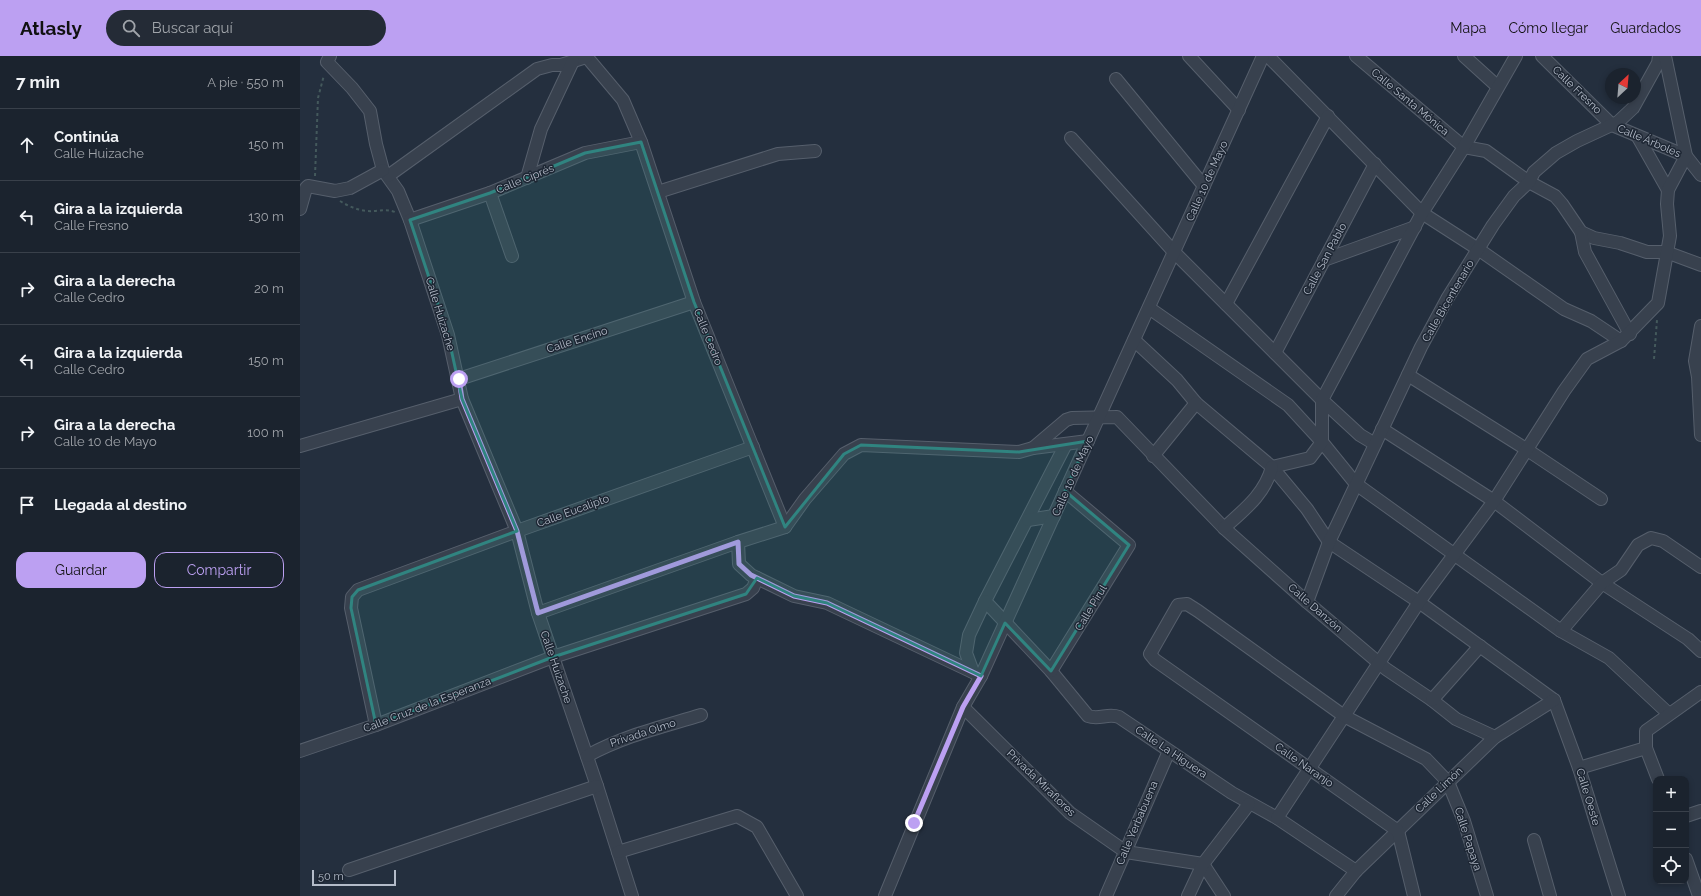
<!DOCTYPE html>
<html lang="es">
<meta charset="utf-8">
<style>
:root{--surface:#1b232e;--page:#242b36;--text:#f1f3f6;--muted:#a0a4aa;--line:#39404a;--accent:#bca0f2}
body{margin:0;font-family:Raleway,sans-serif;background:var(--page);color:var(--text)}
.controls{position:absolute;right:12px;bottom:12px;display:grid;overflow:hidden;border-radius:8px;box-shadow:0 2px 6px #0003}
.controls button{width:36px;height:36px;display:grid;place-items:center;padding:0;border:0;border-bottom:1px solid var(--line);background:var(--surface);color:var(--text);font:20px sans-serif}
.compass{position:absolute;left:1305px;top:12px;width:36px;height:36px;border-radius:50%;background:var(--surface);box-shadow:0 2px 6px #0003;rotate:26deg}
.scale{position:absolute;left:12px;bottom:10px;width:84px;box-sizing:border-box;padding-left:4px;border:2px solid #b4bcc9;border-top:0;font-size:11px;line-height:14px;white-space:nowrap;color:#b4bcc9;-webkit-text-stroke:3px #1d2633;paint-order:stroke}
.stop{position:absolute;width:12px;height:12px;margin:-9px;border:3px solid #bca0f2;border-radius:50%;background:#fff}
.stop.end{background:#bca0f2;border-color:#fff;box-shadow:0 1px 4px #0008}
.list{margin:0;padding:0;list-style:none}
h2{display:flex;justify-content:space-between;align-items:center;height:52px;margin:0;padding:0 16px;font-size:17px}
h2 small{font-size:13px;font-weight:400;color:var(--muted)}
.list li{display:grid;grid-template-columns:26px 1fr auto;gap:12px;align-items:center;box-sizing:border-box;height:72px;padding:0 16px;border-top:1px solid var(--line)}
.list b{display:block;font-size:15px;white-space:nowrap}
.list p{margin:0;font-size:13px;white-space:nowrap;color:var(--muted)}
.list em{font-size:13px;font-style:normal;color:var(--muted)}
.actions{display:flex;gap:8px;padding:12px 16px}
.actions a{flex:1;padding:9px 0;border:1px solid var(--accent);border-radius:12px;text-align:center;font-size:14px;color:var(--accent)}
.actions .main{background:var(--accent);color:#111}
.icon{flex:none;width:22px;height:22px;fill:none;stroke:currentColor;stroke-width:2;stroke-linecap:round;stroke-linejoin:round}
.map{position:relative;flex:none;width:1401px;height:840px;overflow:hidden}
header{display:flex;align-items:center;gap:24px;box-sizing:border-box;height:56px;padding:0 20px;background:var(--accent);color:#111}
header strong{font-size:19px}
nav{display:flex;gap:22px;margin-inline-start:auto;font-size:14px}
.search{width:280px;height:36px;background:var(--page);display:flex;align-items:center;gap:10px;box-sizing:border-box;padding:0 14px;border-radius:22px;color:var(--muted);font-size:15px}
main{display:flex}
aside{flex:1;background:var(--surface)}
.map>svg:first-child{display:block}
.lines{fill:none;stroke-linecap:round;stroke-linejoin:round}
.minor-casing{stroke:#565f6c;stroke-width:14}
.path{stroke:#44595c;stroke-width:2;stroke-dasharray:3 3;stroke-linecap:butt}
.minor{stroke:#38414e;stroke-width:12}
.route{stroke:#bca0f2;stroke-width:5}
.marked{fill:#308480;fill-opacity:0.2;stroke:#308480;stroke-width:3;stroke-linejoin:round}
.labels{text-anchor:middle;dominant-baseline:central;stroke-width:3;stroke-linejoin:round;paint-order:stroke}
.street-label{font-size:11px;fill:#b4bcc9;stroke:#1d2633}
</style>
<header>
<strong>Atlasly</strong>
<div class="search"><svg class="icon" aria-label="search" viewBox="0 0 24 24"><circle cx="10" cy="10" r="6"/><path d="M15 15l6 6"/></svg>Buscar aquí</div>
<nav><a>Mapa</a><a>Cómo llegar</a><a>Guardados</a></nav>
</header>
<main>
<aside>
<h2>7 min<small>A pie · 550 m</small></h2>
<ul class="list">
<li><svg class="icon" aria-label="ahead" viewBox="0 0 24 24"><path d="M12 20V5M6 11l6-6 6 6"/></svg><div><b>Continúa</b><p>Calle Huizache</p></div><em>150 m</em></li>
<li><svg class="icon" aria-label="left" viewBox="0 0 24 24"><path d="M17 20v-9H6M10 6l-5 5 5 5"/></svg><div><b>Gira a la izquierda</b><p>Calle Fresno</p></div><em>130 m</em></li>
<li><svg class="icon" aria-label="right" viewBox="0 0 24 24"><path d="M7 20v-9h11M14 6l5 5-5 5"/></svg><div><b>Gira a la derecha</b><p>Calle Cedro</p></div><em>20 m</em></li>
<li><svg class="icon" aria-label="left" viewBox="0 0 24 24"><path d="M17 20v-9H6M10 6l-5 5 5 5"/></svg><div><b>Gira a la izquierda</b><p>Calle Cedro</p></div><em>150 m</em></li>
<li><svg class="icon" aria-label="right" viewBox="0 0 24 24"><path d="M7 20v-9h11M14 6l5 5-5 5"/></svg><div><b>Gira a la derecha</b><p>Calle 10 de Mayo</p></div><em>100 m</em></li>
<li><svg class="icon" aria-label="arrive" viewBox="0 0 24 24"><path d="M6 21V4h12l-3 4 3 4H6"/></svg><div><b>Llegada al destino</b></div></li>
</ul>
<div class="actions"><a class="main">Guardar</a><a>Compartir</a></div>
</aside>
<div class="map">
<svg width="1401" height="840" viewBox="0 0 1401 840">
<rect width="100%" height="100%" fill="#242f3e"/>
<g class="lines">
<g class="minor-casing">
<g id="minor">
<polyline points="30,0 27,6 52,32 70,55 76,88 83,114 98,135 110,164 148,279 162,343 217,475 238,557 297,730 332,840"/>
<polyline points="286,0 323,44 341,86 394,246 485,471"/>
<polyline points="889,0 939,54"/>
<polyline points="968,0 1122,157 1178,193 1264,253 1291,265 1321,285"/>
<polyline points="1056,0 1164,91 1186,95 1229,126 1255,140 1262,148 1281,176 1294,182 1320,187 1347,196 1366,196 1401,209"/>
<polyline points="1164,0 1197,30"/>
<polyline points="1242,0 1312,69 1386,100 1401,119"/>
<polyline points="816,23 904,130"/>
<polyline points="1338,81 1368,134"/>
<polyline points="771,82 874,196 1022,344 1060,379 1075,388"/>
<polyline points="88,120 237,13 252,9 261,9 286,1"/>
<polyline points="227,122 241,73 273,5"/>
<polyline points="358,136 478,98 515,95"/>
<polyline points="190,137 212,200"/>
<polyline points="0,153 6,132 8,130 35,135 50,132 83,114"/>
<polyline points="110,164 190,137 285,97 341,86"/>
<polyline points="1281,176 1285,196 1330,278"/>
<polyline points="1024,204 1115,171"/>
<polyline points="926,248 1028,60"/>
<polyline points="849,252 988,349 1022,386 1056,428 1261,575 1309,602 1369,658"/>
<polyline points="1401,270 1395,305 1398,321 1401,379"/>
<polyline points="834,284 877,324 896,347 972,411 1007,453 1029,486 1119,546 1254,644"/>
<polyline points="975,297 1075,108"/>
<polyline points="1108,319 1226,393 1301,443"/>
<polyline points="159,323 394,246"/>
<polyline points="1082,373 1194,445 1302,527 1388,583 1401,595"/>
<path d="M766,388L685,545L751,615L788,660C799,664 808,657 819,661L932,737L977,762L1056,815"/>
<polyline points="0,390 162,343"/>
<polyline points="733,392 788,385"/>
<polyline points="853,400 896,347"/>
<polyline points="972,411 1010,402 1022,386 1022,344 1122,157 1164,91 1216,0"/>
<polyline points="728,464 754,460"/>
<polyline points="485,471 505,443 544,398 561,389 719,396 733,392 766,364 772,362 817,361 924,472 1007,546 1086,613 1132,644 1156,663 1195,681"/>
<path d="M924,472C944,454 965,438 972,411"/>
<polyline points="438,486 439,508 451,519 494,540 527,547 681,620"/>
<polyline points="1007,546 1029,486 1121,291 1147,243 1193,169 1214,140 1229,126 1234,116 1256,97 1277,85 1318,66 1333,52 1358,7 1359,0"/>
<polyline points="238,557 438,486 485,471"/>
<polyline points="1261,575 1302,527 1321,514 1338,489 1351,482 1363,485 1401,511"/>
<polyline points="751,615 829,489 765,435"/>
<polyline points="673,616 666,597 669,579 685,545"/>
<polyline points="1132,644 1180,590"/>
<polyline points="1254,644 1279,712 1319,840"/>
<polyline points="663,651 770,757 826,796 903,808 924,840"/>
<polyline points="76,669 51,552 52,541 58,534 217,475 453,391"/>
<polyline points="0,695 76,669 253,601 446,538 453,532 457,522"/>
<path d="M287,700C323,680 362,671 401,659"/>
<polyline points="1279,712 1346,692"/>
<polyline points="1358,723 1346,692 1346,675 1401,636"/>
<polyline points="1386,760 1401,755"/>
<polyline points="977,762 1119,546 1194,445 1264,335 1287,303 1321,285 1358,247 1370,180 1367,148 1368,134 1386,100 1365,0"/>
<polyline points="1234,784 1250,840"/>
<polyline points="318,796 437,760 457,771 497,840"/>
<polyline points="1386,803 1399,840"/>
<polyline points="49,814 297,730"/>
<polyline points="585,840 663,651 681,620 963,0"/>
<polyline points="806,840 869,695"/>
<polyline points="888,840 903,808 949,748"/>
<polyline points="1036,840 1056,815 1195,681 1254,644"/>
<polyline points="1114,840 1098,775 855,604 850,598 878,549 887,548 898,555 1044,660 1126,703 1148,726 1164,765 1187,840"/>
</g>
</g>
<g class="path">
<polyline points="15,120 18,42 24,19"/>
<path d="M40,145C48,150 57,154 67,155C77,156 85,152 95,156"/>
<polyline points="1354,303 1357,264"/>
</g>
<use href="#minor" class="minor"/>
</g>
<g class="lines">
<polyline class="route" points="159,323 162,343 217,475 238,557 438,486 439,508 451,519 494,540 527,547 681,620 663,651 614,767"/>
</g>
<path class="marked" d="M341,86L394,246L485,471L544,398L561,389L719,396L788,385L765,435L829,489L751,615L705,567L681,620L527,547L494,540L457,522L446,538L253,601L76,669L51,552L52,541L58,534L217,475L162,343L148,279L110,164L190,137L285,97Z"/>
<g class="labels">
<g class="street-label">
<text transform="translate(1277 34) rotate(44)">Calle Fresno</text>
<text transform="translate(1110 46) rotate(40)">Calle Santa Mónica</text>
<text transform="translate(1349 85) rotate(23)">Calle Árboles</text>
<text transform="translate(225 123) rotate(-22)">Calle Ciprés</text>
<text transform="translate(907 125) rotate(-66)">Calle 10 de Mayo</text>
<text transform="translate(1025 203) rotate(-62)">Calle San Pablo</text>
<text transform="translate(1148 245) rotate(-60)">Calle Bicentenario</text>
<text transform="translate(140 258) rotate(73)">Calle Huizache</text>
<text transform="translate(408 281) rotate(68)">Calle Cedro</text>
<text transform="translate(277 284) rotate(-18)">Calle Encino</text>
<text transform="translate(773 420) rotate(-66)">Calle 10 de Mayo</text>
<text transform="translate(273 455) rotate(-20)">Calle Eucalipto</text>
<text transform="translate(791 552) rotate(-59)">Calle Pirul</text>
<text transform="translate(1015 552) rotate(41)">Calle Danzón</text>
<text transform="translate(256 611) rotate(71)">Calle Huizache</text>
<text transform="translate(127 649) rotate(-21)">Calle Cruz de la Esperanza</text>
<text transform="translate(343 677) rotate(-18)">Privada Olmo</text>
<text transform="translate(871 696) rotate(34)">Calle La Higuera</text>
<text transform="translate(1004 709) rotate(35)">Calle Naranjo</text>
<text transform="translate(741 727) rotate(44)">Privada Miraflores</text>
<text transform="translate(1139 734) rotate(-44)">Calle Limón</text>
<text transform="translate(1288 741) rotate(73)">Calle Oeste</text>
<text transform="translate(837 767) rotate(-67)">Calle Yerbabuena</text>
<text transform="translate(1168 783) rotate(72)">Calle Papaya</text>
</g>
</g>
</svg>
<div class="controls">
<button>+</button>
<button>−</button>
<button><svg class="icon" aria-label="locate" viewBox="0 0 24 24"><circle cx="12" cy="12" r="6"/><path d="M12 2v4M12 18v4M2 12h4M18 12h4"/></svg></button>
</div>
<svg class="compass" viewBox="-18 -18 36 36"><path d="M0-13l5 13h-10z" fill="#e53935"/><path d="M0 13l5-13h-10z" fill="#a0a4aa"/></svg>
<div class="scale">50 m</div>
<div class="stop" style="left:159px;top:323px"></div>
<div class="stop end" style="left:614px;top:767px"></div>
</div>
</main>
